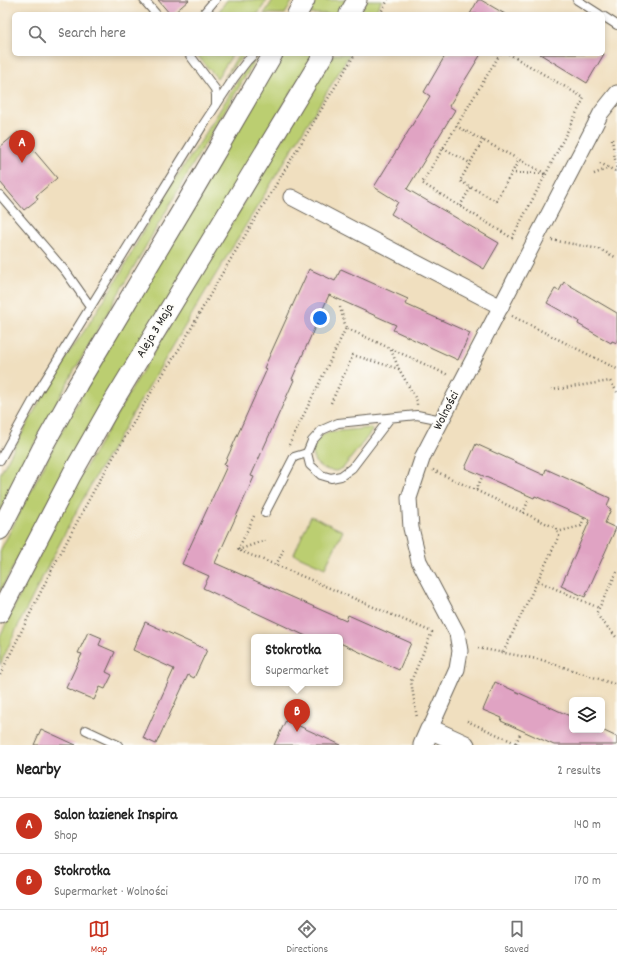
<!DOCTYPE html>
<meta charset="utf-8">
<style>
:root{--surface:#fff;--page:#f6f6f6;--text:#222;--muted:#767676;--line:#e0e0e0;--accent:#c8321e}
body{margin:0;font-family:Dekko,sans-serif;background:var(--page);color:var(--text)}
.controls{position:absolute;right:12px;bottom:12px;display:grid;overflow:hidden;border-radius:6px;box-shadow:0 2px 6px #0003}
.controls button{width:36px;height:36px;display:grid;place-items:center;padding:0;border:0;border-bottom:1px solid var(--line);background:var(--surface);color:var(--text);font:20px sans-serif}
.you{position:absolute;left:320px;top:318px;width:14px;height:14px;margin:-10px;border:3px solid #fff;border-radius:50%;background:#1a73e8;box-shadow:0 0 0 6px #1a73e833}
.badge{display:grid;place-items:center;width:26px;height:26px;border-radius:50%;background:var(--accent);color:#fff;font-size:13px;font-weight:700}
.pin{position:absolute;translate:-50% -33px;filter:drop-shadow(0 1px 2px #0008)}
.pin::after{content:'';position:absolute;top:21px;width:14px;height:12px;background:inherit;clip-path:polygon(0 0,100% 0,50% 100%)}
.popup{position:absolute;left:251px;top:634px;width:92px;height:52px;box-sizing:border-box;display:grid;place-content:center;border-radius:6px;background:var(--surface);filter:drop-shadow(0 1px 3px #0005);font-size:13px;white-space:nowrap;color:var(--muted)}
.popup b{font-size:15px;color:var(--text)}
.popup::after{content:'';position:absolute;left:50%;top:100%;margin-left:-8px;border:8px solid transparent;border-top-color:var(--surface)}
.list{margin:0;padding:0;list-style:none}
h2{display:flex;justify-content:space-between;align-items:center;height:52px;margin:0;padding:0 16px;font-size:17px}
h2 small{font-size:13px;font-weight:400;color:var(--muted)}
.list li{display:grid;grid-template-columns:26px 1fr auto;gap:12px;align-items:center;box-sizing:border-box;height:56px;padding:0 16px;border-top:1px solid var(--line)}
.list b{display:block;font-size:15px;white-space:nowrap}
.list p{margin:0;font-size:13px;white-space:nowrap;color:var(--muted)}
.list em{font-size:13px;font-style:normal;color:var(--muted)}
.icon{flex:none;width:22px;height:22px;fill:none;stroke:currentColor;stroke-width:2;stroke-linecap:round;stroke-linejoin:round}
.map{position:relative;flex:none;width:617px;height:745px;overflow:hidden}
.search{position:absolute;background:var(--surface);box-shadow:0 2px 6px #0003;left:12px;right:12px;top:12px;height:44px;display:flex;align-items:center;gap:10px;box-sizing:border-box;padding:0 14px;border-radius:6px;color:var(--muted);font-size:15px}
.sheet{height:164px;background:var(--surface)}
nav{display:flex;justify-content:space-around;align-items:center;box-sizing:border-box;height:56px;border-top:1px solid var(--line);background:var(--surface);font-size:11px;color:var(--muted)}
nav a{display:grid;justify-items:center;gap:2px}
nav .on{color:var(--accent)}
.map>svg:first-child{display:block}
.green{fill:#bbce71;stroke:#6c7546}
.building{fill:#e0a3c3}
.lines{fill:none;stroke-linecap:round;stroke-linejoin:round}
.service-casing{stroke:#666055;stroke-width:10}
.minor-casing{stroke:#666055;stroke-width:17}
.tertiary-casing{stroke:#666055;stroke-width:21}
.path{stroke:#666055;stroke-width:2.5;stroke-dasharray:1 3;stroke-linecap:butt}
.service{stroke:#fff;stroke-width:8}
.minor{stroke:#fff;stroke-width:15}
.tertiary{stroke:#fff;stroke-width:19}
.labels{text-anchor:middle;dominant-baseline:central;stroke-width:3.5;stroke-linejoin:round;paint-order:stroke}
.street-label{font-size:13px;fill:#1c1c1c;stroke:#fdfcf7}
</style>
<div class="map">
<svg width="617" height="745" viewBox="0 0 617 745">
<rect width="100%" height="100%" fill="#fdfcf7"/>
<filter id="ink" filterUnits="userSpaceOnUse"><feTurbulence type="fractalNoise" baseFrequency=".025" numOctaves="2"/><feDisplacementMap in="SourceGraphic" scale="8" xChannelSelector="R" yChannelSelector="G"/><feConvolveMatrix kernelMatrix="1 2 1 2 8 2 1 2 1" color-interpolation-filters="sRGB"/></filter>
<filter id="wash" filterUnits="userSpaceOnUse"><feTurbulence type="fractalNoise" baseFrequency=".012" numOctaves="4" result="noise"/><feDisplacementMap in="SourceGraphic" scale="16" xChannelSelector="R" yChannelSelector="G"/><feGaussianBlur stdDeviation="0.9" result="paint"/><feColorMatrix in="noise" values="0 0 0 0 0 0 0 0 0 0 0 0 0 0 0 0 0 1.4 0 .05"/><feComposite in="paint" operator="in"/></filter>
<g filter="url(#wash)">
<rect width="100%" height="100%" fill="#f0dfbf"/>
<g class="green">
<polygon points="227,0 267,0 258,14 217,14"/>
<polygon points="273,0 293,0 285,14 264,14"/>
<polygon points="314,0 346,0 338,14 305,14"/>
<polygon points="367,0 382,0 374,14 359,14"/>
<polygon points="196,54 233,54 217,78"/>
<polygon points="239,54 246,54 233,67 223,80"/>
<polygon points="281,54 314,54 33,529 0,592 0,551 16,520 63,429 117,331"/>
<polygon points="334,54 350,54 207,289 98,472 76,512 44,574 17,628 0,665 0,636 51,532 82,473 140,375"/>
<polygon points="256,59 199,154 75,369 25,461 0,512 0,474 37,406 70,351 87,327 122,271 147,224 170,186 201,141 245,69 248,65"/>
<polygon points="371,428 372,431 343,468 336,471 328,470 321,467 315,462 313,455 313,449 316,442 321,436 329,432"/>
<polygon points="311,516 343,531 325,568 294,554"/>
</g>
<g id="blocks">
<g class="building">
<polygon points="158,0 189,0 173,14 170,14"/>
<polygon points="478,0 481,0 505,14 470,14"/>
<polygon points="446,54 481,54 449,106 455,110 407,189 499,243 484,269 391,214 398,202 374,187 430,96 424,92"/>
<polygon points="540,54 604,54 587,83"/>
<polygon points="18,132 57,178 36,196 38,199 24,210 0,182 0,147"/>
<polygon points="309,269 335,281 341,269 408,299 405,304 470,333 458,360 393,330 396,325 329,295 292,379 294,380 251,476 254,477 215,563 346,621 348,615 411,643 399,670 340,643 340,637 308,637 203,588 209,576 182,564 227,466 224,465 267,369 264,368"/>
<polygon points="564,282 617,313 617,343 612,341 611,343 578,324 579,321 547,303 555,289 559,291"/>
<polygon points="476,444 544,475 546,469 610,498 607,507 611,509 605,523 616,528 585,597 561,586 590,520 535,496 534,498 465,468"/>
<polygon points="145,622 207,650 194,678 188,675 156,744 143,738 174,669 133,650"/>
<polygon points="88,632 102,638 99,645 115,652 106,672 112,675 105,689 100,687 94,700 66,688 82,654 78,653"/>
<polygon points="495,682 572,717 572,730 602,730 617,737 617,745 554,745 501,721 502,718 483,710"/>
<polygon points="286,720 341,745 274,745"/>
<polygon points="41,729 76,745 34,745"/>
</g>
</g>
</g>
<g filter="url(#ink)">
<use href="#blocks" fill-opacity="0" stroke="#666055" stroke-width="1"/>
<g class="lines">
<g class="service-casing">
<g id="service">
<polyline points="144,0 156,14"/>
<polyline points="577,0 599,14"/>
<polyline points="203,14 215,0"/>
<polyline points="603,16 617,25"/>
<polyline points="189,54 215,89 216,95 216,105"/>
<polyline points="0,195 66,272 90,306"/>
<polyline points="390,418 352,468 341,476 331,478 321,475 310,465 307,453 312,441 322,430 338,423 417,415 442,420"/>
<polyline points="0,460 39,390 203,125 234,78 247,61 254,54"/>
<polyline points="265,513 294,457 307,453"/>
<polyline points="86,730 118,745"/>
</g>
</g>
<g class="minor-casing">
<g id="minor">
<polyline points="291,197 501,307"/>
<polyline points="430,729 457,669 460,651 457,633 419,561 411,528 409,498 423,456 595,125 601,113 617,93"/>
</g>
</g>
<g class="tertiary-casing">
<g id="tertiary">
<polyline points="297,14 305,0"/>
<polyline points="349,14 357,0"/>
<polyline points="0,530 41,450 78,384 189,198 273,54"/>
<polyline points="0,613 72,474 110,407 324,54"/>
<polyline points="423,745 430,729 465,745"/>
</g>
</g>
<g class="path">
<polyline points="380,14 388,0"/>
<polyline points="500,54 422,183 512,238 546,174 584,98 509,54"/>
<polyline points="456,126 546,174"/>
<polyline points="612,139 617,172"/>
<polyline points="483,140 460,181 496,201 519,160"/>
<polyline points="443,148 470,163"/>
<polyline points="600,163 617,172"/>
<polyline points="511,173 546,174"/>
<polyline points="594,174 609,168"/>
<polyline points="460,206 471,187"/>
<polyline points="552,240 599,249 617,258"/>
<polyline points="340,307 346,328"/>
<polyline points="512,316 617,369"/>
<polyline points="391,350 399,369 417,401 417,405"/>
<polyline points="551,390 610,381 617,392"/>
<polyline points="331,403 353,355 399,369"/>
<polyline points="289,445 346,328 448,375"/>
<polyline points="433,470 556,528 559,536 503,653"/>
<polyline points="476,490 482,477"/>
<polyline points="523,513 529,499"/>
<polyline points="254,516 238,550 276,565 432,632 411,681 417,718"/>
<polyline points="557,532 581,526 584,518"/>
<polyline points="238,550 266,540"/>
<polyline points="276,565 284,549"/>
<polyline points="617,572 596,614 617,638"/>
<polyline points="538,581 599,608"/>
<polyline points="478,648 542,660 617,685"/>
<polyline points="0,675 49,575 93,492 149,396 183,343 220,277 355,54"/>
<polyline points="467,721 520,745"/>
<polyline points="516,743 521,732"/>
</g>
<use href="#service" class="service"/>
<use href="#minor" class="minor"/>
<use href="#tertiary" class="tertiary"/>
</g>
</g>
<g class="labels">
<g class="street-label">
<text transform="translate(156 331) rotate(-59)">Aleja 3 Maja</text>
<text transform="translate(447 411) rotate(-63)">Wolności</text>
</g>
</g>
</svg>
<div class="controls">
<button><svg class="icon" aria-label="layers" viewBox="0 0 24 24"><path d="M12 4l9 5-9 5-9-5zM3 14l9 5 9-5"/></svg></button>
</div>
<div class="you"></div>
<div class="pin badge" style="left:22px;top:163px">A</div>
<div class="pin badge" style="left:297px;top:732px">B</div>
<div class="popup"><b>Stokrotka</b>Supermarket</div>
<div class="search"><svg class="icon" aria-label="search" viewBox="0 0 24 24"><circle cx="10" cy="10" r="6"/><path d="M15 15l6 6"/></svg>Search here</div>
</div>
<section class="sheet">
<h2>Nearby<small>2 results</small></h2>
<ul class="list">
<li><span class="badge">A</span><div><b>Salon łazienek Inspira</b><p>Shop</p></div><em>140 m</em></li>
<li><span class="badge">B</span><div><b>Stokrotka</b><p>Supermarket · Wolności</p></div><em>170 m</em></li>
</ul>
</section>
<nav>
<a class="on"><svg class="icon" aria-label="map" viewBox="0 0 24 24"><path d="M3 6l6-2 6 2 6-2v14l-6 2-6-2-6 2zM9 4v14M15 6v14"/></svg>Map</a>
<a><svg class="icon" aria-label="directions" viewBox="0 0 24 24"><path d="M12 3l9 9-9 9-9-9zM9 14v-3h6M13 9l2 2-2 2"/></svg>Directions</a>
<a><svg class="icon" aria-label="saved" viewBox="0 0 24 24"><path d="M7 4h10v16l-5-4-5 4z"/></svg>Saved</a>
</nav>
